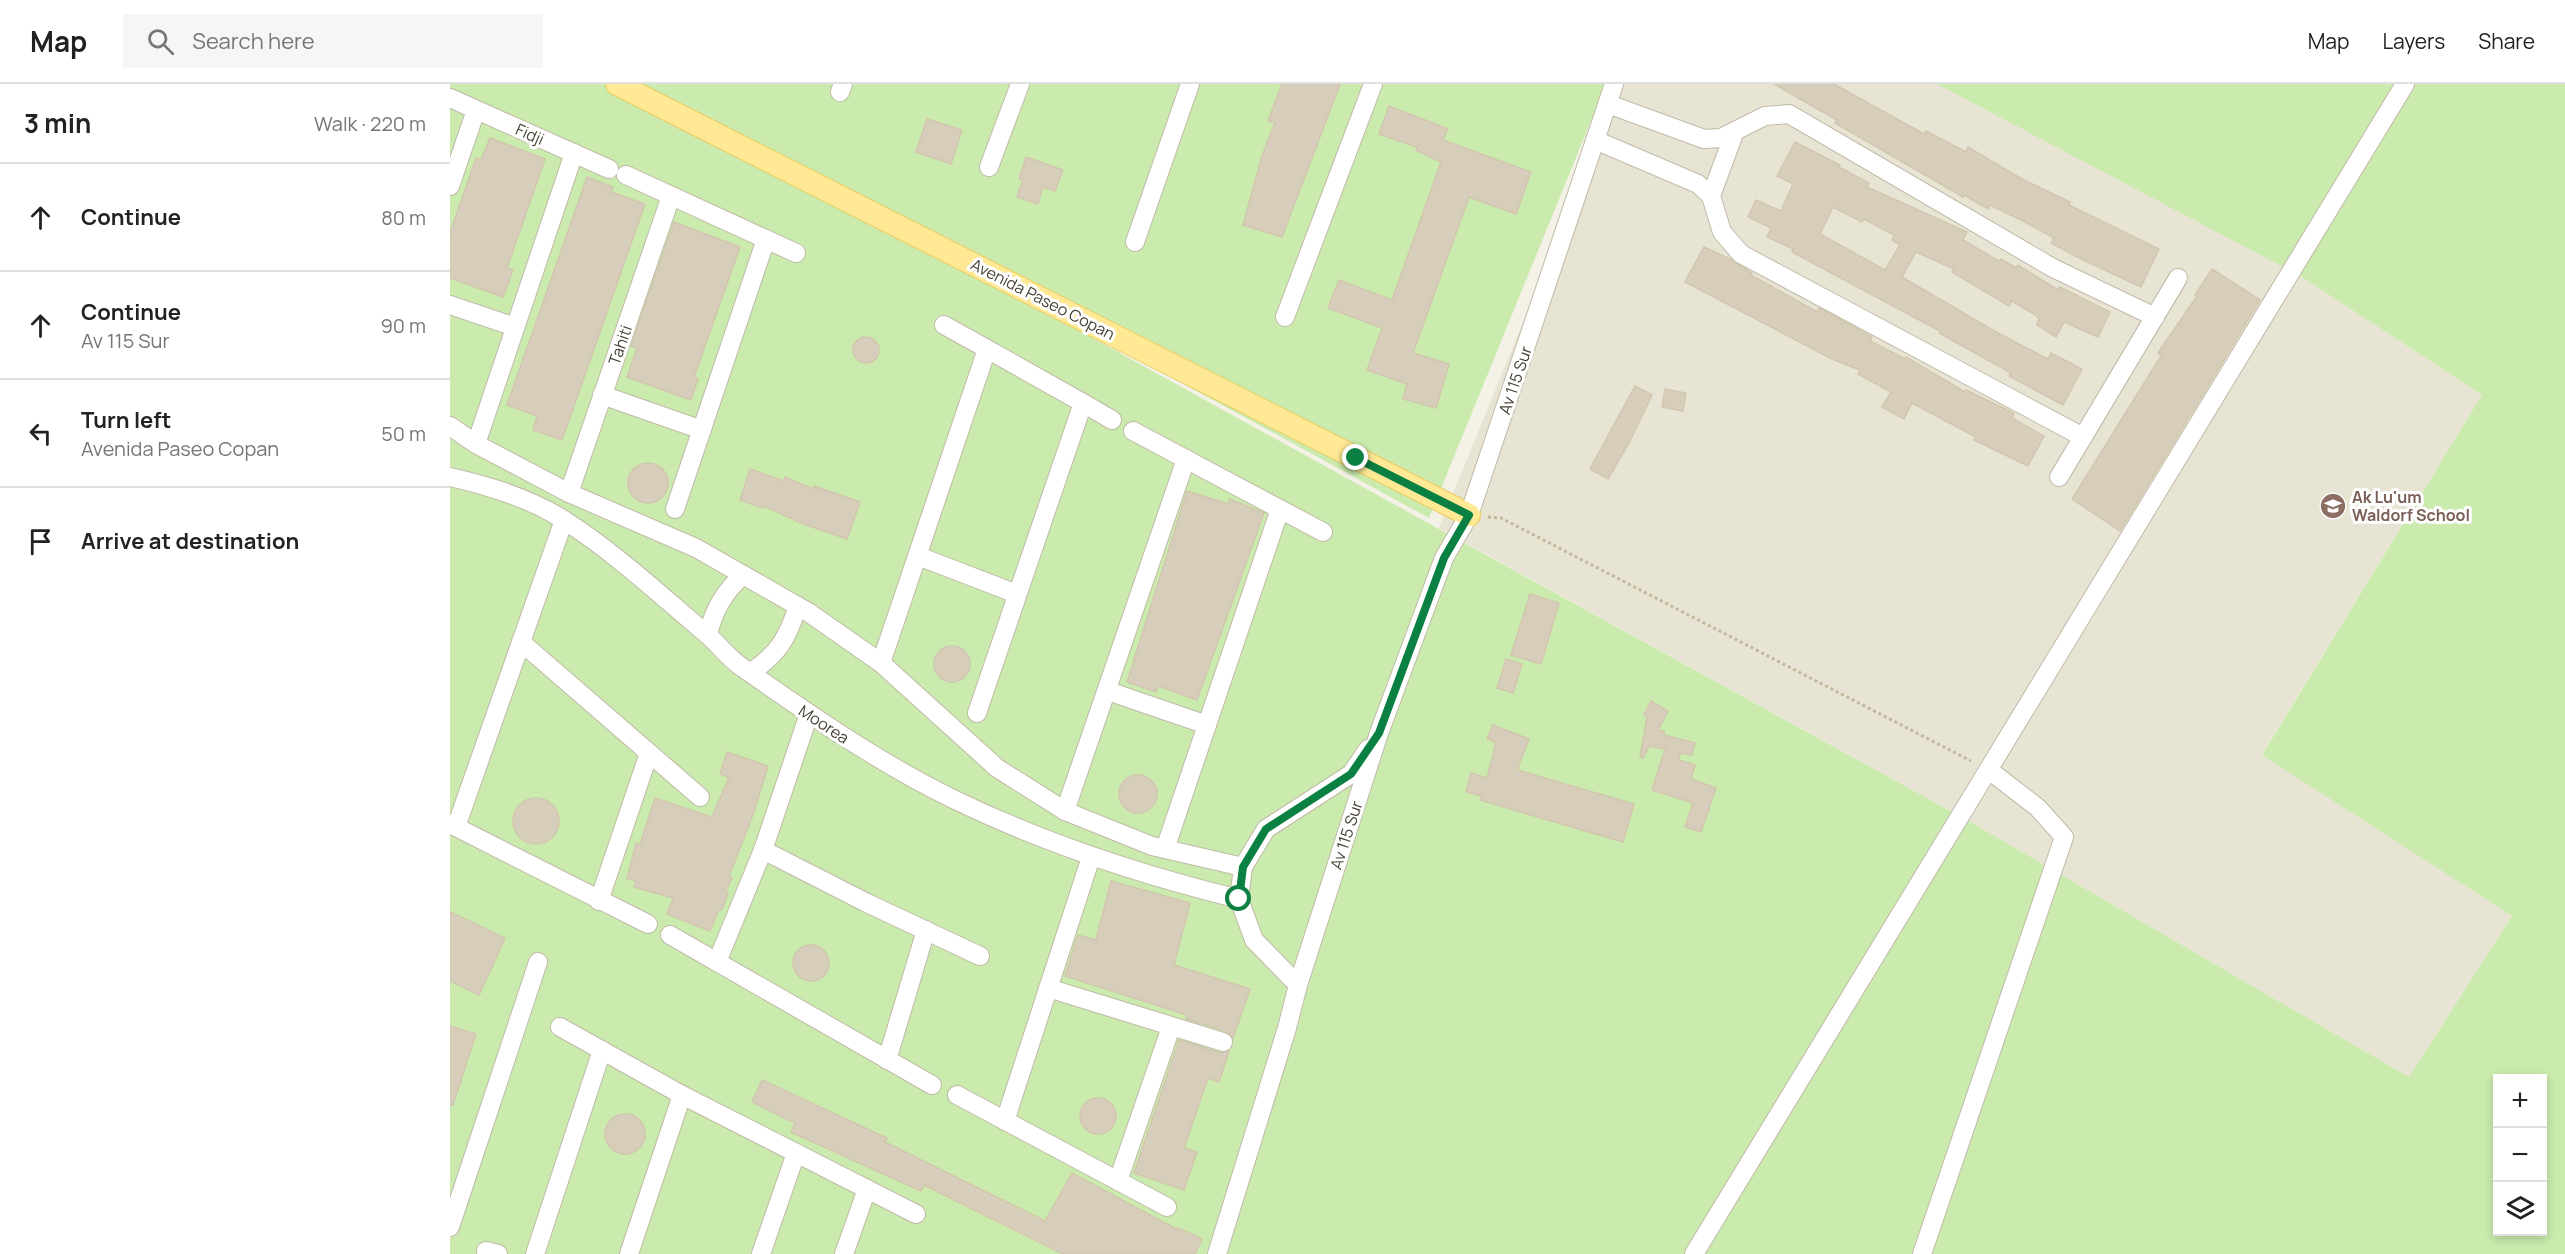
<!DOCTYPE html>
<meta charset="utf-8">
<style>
:root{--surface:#fff;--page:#f6f6f6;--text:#222;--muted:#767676;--line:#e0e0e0}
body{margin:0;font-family:Manrope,sans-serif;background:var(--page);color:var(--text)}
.controls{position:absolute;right:18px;bottom:18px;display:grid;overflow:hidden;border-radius:0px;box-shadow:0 3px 9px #0003}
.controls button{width:54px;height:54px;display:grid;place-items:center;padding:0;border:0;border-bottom:2px solid var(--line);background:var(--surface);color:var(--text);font:30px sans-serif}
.stop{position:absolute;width:18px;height:18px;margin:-14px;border:4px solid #0b8043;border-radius:50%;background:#fff}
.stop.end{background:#0b8043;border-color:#fff;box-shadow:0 2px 6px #0008}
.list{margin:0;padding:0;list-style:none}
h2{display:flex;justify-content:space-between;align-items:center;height:78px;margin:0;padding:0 24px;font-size:26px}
h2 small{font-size:20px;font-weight:400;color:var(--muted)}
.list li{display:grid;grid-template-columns:39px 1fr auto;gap:18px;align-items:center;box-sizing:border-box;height:108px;padding:0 24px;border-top:2px solid var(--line)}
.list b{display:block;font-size:22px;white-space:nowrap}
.list p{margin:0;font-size:20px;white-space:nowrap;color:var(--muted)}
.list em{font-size:20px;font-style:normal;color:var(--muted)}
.icon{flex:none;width:33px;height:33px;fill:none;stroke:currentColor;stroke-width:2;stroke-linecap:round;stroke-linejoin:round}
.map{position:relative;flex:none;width:2115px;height:1170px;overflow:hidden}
header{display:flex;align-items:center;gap:36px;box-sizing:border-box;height:84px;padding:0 30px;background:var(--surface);border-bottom:2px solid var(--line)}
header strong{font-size:28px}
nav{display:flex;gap:33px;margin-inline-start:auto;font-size:21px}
.search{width:420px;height:54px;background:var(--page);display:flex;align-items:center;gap:15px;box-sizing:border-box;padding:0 21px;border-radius:0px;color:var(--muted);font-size:22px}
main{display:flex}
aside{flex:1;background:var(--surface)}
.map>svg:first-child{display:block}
.residential{fill:#e8e4d4}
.green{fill:#caebad;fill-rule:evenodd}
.building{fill:#d6cebb;stroke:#d2c6ae;stroke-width:1.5;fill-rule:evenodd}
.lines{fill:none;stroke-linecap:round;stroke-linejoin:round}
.minor-casing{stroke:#c0baa8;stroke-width:20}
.major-casing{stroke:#eacb5e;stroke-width:24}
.path{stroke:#c3b799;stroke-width:3;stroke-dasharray:3 3;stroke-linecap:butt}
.minor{stroke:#fff;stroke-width:18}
.major{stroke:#ffe994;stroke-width:22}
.route{stroke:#0b8043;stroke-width:8}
.labels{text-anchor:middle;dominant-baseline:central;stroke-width:6;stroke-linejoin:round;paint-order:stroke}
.street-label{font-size:16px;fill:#474235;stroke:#fff}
.education-label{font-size:16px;font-weight:bold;fill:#785e54;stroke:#fff;text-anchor:start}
</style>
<header>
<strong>Map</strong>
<div class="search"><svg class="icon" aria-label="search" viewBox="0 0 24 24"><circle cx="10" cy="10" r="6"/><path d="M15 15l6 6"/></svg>Search here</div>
<nav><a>Map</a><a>Layers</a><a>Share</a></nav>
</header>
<main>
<aside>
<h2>3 min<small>Walk · 220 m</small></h2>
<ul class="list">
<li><svg class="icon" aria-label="ahead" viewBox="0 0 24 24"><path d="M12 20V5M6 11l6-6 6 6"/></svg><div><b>Continue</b></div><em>80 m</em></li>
<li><svg class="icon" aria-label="ahead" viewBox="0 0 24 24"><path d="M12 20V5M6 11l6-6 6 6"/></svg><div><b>Continue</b><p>Av 115 Sur</p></div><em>90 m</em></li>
<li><svg class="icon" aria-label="left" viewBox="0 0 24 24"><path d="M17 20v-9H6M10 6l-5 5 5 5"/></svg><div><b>Turn left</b><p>Avenida Paseo Copan</p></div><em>50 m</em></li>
<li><svg class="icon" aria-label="arrive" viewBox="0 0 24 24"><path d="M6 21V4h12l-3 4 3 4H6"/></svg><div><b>Arrive at destination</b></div></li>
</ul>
</aside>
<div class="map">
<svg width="2115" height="1170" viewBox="0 0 2115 1170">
<rect width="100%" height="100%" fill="#f4f1e6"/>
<polygon class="residential" points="1170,0 1497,0 1852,193 2032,311 1812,670 2062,832 1959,993 1524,740 989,444"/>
<g class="green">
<path d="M0,0H182L1524,740L1959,993L2062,832L1812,671L2032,311L1852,193L1487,0H2115V1170H0ZM2048,994H2092V1148H2048Z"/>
<polygon points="185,0 1156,0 979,434"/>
</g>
<g class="building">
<polygon points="832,0 890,0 832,153 793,141 812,72 825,39 818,37"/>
<polygon points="1324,0 1384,0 1474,50 1476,47 1516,68 1518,63 1572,95 1620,118 1619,121 1709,165 1691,203 1627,173 1601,159 1604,154 1573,137 1540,121 1538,125 1514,111 1513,113 1385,39 1387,36"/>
<polygon points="939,22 998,45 993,56 1081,88 1066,130 1019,113 963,269 999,280 986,324 953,315 957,300 917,286 932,244 878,224 889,196 942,216 991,78 966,66 967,63 929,50"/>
<polygon points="477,35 512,46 501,80 466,68"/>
<polygon points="40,54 95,75 57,184 63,186 53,213 0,194 0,149 26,74 31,76"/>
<path d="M1345,58L1390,81L1389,83L1419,99L1417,103L1517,148L1513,156L1549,177L1551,175L1566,184L1568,181L1608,206L1610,203L1660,228L1648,253L1614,238L1606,253L1587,241L1589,235L1587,232L1562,217L1559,222L1502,188L1504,185L1466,168L1452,193L1546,248L1598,275L1601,269L1632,285L1613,321L1559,292L1561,289L1489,249L1490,247L1342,168L1343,165L1317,153L1321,144L1298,133L1306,116L1331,127L1343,100L1327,92ZM1383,123L1412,138L1414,135L1444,151L1442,156L1450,161L1435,186L1370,150Z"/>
<polygon points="576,73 613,86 605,107 593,103 588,120 567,113 573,96 569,95"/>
<polygon points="137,93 163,103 161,108 195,120 112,356 83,346 87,332 57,321"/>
<polygon points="224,138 290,163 244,293 248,295 241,316 177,293 187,264 181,262"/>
<polygon points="1254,163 1282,176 1302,189 1301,191 1367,228 1369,224 1422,253 1420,257 1455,275 1456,273 1515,308 1516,306 1564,329 1562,334 1594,352 1578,382 1524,356 1526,353 1462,319 1454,335 1432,323 1441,308 1408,290 1410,286 1382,275 1235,198"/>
<polygon points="1762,185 1810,216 1670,447 1622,415 1711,272 1708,269 1747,212 1745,211"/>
<circle cx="416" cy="266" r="13"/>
<polygon points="1185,302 1202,311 1179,359 1158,395 1140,385"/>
<polygon points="1215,305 1236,309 1233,327 1212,323"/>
<circle cx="198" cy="399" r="20"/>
<polygon points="300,385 334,397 335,393 363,405 364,402 410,418 397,455 351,439 314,422 313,424 290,416"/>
<polygon points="737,407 778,420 780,415 814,429 747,616 708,602 706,608 677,598"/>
<polygon points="1080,510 1109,519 1091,580 1061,571"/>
<circle cx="502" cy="580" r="18"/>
<polygon points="1056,575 1072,580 1063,609 1047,604"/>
<polygon points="1201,617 1218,627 1208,646 1214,647 1214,651 1245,659 1242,671 1230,669 1229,676 1245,681 1241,695 1266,704 1251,748 1235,743 1243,719 1202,706 1215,665 1199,662 1193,674 1190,673 1197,633 1194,631"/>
<polygon points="1043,641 1079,655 1067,686 1184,720 1173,758 1030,716 1032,712 1016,708 1021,689 1037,694 1046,658 1037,655"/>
<polygon points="277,668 318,682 304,728 279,792 282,794 275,808 278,809 272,826 269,825 260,847 217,830 223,814 184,803 186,797 177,795 186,759 190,761 205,714 262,733 279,693 270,690"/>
<circle cx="688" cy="710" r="19"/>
<circle cx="86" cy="737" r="23"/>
<polygon points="661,797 740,819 724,881 800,905 783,954 776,947 736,935 737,931 615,892 628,851 646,856"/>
<polygon points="0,828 55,854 29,911 0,897"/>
<circle cx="361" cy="879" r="18"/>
<polygon points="0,942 26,950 3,1021 0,1021"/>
<polygon points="729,956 770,969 779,967 769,998 758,994 734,1064 747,1068 734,1106 684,1089"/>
<polygon points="312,996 437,1054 435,1058 595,1137 622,1089 728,1146 728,1144 752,1155 745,1170 613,1170 474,1101 471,1107 341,1048 345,1039 302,1018"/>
<circle cx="648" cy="1032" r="18"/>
<circle cx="175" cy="1050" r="20"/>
</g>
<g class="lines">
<g class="minor-casing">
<g id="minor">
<polyline points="390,8 393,0"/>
<polyline points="0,14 159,85"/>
<polyline points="1158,20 1254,55 1271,54 1315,32 1339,30 1603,184 1705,233"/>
<polyline points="1145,56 1248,100 1261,112 1272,148 1291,170 1633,353"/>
<polyline points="539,83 570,0"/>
<polyline points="176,91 346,169"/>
<polyline points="0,102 26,26"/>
<polyline points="1261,112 1285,47"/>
<polyline points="685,158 740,0"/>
<polyline points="0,221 65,243"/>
<polyline points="835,233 923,0"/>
<polyline points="537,265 633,319"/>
<polyline points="152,311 252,346"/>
<polyline points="0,342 26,360 119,409 246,464 358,528 431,579 547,684 615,727 702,762 793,783"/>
<polyline points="683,347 873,448"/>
<polyline points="26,360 124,69"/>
<path d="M0,393C40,402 80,414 114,436C164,468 208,509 253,547C267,558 278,574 293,584C360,631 428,678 501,714C593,759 691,791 789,815"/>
<polyline points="1609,393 1728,194"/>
<polyline points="119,409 221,112"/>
<polyline points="225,425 316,155"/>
<polyline points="468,472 567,510"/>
<path d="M258,550C264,526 274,508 293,491"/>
<polyline points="71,558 250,713"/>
<polyline points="431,579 537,265 494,241"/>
<path d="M300,589C329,569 337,555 348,522"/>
<polyline points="658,607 757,641"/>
<polyline points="527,629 633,319 662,336"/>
<polyline points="615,727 736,375"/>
<polyline points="0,740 198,840"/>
<polyline points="6,743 114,436"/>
<polyline points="715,765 830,425"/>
<polyline points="313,766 417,819 530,872"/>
<polyline points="149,817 199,669"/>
<polyline points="220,851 482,1001"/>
<polyline points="267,878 313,766 359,630"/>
<polyline points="848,901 804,856 789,815 793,783 816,745 901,690 918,665"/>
<polyline points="598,904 773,958"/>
<polyline points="110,943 232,1011 466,1130"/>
<polyline points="437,976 476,846"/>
<polyline points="507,1011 717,1123"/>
<polyline points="555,1037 641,773"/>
<polyline points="668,1097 721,943"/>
<polyline points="0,1143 88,878"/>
<polyline points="36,1167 48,1170"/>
<polyline points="85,1170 152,966"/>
<polyline points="179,1170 232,1011"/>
<polyline points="311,1170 346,1069"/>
<polyline points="394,1170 417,1105"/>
<polyline points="767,1170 837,944 848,901 929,649 994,474 1019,431 1164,0"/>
<polyline points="1244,1170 1955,0"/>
<polyline points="1472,1170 1614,753 1588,724 1539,686"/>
</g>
</g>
<g class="major-casing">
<polyline id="major" points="167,0 1019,431"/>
</g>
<polyline class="path" points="1038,433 1051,434 1521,677"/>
<use href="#minor" class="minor"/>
<use href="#major" class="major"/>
</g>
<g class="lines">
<polyline class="route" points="789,815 793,783 816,745 901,690 929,649 994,474 1019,431 906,374"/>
</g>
<defs>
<g id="school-disc" transform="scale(1.35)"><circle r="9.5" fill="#8d6e63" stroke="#fff"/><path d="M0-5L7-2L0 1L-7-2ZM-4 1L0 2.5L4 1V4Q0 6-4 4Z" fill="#fff"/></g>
</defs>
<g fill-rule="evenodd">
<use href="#school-disc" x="1883" y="422"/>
</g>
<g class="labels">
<g class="street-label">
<text transform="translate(80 50) rotate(24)">Fidji</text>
<text transform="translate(593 215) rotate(27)">Avenida Paseo Copan</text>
<text transform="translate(170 261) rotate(-71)">Tahiti</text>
<text transform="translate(1065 296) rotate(-71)">Av 115 Sur</text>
<text transform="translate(374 640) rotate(33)">Moorea</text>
<text transform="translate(896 751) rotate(-72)">Av 115 Sur</text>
</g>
<g class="education-label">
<text x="1902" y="413">Ak Lu'um<tspan x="1902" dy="18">Waldorf School</tspan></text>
</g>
</g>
</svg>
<div class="controls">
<button>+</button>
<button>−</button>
<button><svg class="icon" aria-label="layers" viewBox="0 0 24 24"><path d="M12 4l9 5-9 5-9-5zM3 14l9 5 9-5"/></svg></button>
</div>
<div class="stop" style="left:789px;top:815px"></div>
<div class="stop end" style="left:906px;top:374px"></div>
</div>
</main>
